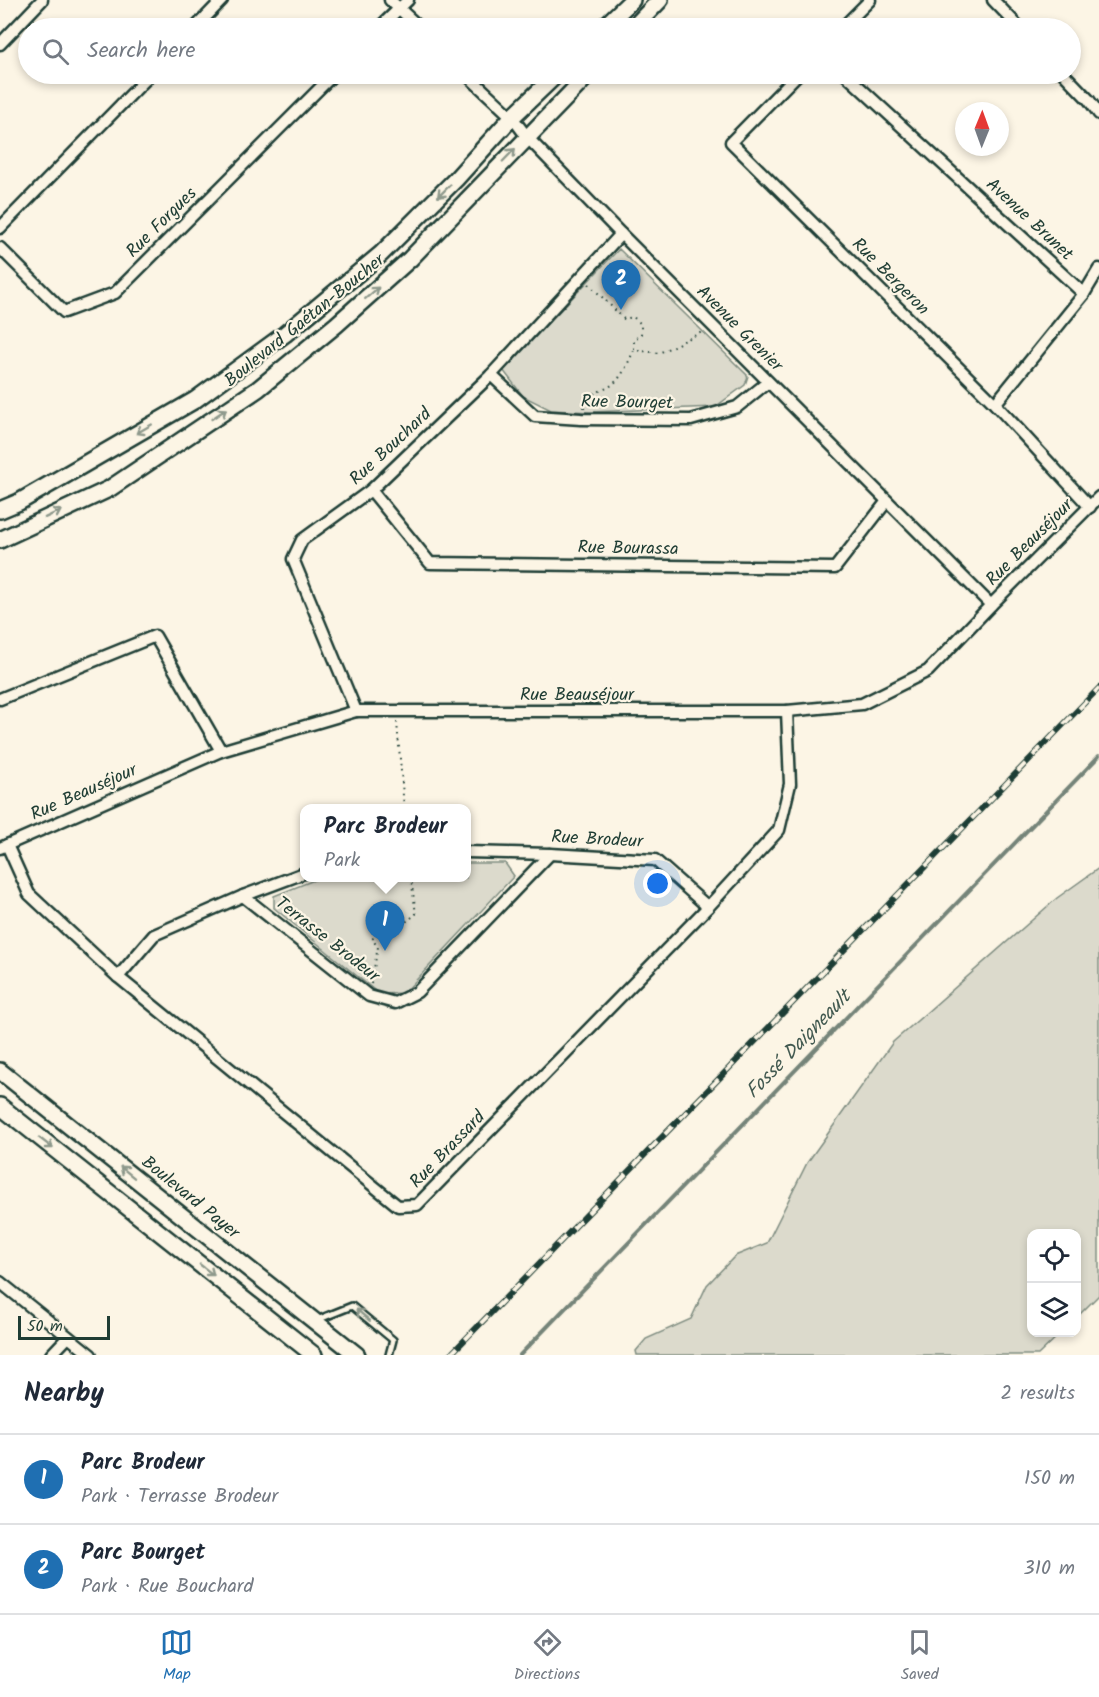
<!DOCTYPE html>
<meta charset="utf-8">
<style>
:root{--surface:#fff;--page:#f2f2f3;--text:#1f2937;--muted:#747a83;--line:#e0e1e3;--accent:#1f6fb2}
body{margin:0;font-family:Kalam,sans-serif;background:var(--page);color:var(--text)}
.controls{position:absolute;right:18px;bottom:18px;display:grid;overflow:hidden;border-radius:12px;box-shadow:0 3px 9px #0003}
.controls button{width:54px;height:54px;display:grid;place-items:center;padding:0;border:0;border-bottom:2px solid var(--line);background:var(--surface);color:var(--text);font:30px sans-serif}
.compass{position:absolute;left:955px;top:102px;width:54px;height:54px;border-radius:50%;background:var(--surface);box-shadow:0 3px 9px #0003;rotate:1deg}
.scale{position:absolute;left:18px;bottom:15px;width:92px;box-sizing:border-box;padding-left:6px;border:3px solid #1f3d34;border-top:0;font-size:16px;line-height:21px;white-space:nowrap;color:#1f3d34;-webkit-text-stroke:4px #fcf5e5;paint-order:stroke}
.you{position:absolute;left:658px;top:884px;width:21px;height:21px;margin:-15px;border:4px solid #fff;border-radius:50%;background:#1a73e8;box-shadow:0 0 0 9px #1a73e833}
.badge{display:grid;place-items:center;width:39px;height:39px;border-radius:50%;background:var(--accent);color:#fff;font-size:20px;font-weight:700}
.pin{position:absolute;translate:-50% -50px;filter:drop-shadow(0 2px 3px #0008)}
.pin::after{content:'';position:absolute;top:32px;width:21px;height:18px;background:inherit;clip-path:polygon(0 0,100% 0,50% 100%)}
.popup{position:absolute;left:300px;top:804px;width:171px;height:78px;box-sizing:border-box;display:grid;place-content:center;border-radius:12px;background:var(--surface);filter:drop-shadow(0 2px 4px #0005);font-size:20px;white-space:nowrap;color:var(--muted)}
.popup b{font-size:22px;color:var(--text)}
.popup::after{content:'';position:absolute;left:50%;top:100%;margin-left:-12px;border:12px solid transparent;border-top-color:var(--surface)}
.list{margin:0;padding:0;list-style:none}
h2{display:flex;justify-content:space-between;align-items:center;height:78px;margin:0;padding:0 24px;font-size:26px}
h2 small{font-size:20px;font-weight:400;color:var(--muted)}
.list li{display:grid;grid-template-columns:39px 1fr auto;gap:18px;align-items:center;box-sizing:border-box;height:90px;padding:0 24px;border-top:2px solid var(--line)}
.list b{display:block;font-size:22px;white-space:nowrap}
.list p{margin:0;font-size:20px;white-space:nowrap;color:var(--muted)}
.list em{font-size:20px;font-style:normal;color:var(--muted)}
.icon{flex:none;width:33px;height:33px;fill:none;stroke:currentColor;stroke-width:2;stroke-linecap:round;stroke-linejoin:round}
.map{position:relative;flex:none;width:1099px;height:1355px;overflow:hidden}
.search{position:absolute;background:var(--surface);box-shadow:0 3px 9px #0003;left:18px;right:18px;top:18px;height:66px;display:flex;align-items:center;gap:15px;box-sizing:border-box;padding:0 21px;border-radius:33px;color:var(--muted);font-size:22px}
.sheet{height:258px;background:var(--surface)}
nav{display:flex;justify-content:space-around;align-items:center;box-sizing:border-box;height:84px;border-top:2px solid var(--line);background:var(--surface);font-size:16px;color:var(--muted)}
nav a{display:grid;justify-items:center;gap:3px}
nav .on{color:var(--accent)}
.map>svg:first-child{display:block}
.green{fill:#dcdacc;stroke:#7e8c80;stroke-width:1.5}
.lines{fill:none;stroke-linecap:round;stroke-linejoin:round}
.stream{stroke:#758479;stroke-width:4}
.lane-casing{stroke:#1f3d34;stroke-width:10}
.street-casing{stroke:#1f3d34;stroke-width:15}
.secondary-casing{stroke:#1f3d34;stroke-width:20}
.path{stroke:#1f3d34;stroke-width:2;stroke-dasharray:1.5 4.5;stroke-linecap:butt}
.lane{stroke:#fcf5e5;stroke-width:5}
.street{stroke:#fcf5e5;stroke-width:10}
.secondary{stroke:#fcf5e5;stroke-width:15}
.rail-casing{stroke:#1f3d34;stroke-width:6}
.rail{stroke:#fcf5e5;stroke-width:4;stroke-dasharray:11;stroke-linecap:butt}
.oneway{stroke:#8e998c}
.labels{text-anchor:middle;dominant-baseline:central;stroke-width:4.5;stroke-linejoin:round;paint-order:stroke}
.street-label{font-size:18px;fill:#1f3d34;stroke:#fcf5e5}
.water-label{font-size:20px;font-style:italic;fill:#435a51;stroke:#fcf5e5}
</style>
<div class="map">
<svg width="1099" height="1355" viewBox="0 0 1099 1355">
<rect width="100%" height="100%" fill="#fcf5e5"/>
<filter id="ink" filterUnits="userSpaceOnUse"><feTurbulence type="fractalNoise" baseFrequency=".0167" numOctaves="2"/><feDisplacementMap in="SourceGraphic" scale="12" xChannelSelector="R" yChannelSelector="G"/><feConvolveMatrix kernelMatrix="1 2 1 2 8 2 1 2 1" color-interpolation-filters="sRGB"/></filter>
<g filter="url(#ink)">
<g class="green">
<polygon points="619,249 748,376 745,385 715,407 590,412 551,410 523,396 503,370"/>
<polygon points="466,863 505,863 514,876 404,993 379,994 274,908 274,896 319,878 466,878"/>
<polygon points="1099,868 1099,1295 1077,1317 1076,1234 1032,1234 1032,1332 1061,1333 1038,1355 637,1355 636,1351 646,1339 691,1319 707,1285 735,1256 767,1243 807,1163 893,1042 1057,898"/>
</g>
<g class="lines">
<polyline class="stream" points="520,1355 1099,756"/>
<g class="lane-casing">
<polyline id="lane" points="317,1320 352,1306 393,1340 389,1355"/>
</g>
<g class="street-casing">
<g id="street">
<polyline points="390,0 420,28"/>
<polyline points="993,0 1020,28"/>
<polyline points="195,28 222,0"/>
<polyline points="379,28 408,0"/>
<polyline points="842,28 870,0"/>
<polyline points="0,44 42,0"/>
<polyline points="466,74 512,117 527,137 621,234 991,605"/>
<polyline points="798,74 731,142 995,404 1090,507"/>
<polyline points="845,74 1084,294"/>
<polyline points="1064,74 1089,100 1099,114"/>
<polyline points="0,228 151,74"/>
<polyline points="0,248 64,312 115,293 334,74"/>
<polyline points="491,375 535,416 581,419 691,420 737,407 768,382"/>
<polyline points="995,404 1084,294 1099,269"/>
<polyline points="371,490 430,563 835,568 887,501"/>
<polyline points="0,699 155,636 221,751"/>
<polyline points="356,711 293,559 302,540 371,490 491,375 621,234"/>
<polyline points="7,845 29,894 118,977 398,1206 417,1205 708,907 779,830 790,784 787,711"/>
<polyline points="0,848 221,751 356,711 787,711 862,704 928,671 991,605 1099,497"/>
<polyline points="466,852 550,854 655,860 708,907"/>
<polyline points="243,896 369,996 395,1003 417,992 550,854"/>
<polyline points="118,977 154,935 243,896 304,873"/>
<polyline points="0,1282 91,1355"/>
<polyline points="51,1355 68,1337"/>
</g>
</g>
<g class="secondary-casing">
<g id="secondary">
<polyline points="603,28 632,0"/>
<polyline points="633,28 660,0"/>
<polyline points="0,510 19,502 195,400 285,334 381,254 456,179 512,117 557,74"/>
<polyline points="0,540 109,489 258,389 336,325 410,259 589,74"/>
<polyline points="0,1071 357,1355"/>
<polyline points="0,1106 314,1355"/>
</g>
</g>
<g class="path">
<polyline points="589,284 624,319 633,317 641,324 641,334 634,340 634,350"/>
<path d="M584,408C588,389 601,394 613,384C623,376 629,361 634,350L659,353L702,332"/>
<polyline points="397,722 404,808"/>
<polyline points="371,984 378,947 372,939 382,932 383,919 407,921 416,914 411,878"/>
</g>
<use href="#lane" class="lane"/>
<use href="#street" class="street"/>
<use href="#secondary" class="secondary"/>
<g class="rail-casing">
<polyline id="rail" points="450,1355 1099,688"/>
</g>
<use href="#rail" class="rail"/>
</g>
<defs><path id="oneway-shaft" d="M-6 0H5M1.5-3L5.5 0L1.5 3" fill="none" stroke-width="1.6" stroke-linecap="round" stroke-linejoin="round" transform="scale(1.5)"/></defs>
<g class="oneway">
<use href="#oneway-shaft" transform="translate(509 155) rotate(-46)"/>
<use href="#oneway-shaft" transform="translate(444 191) rotate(135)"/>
<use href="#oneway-shaft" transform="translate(372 293) rotate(-41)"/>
<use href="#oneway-shaft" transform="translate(219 414) rotate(-34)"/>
<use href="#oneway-shaft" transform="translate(144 429) rotate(150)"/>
<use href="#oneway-shaft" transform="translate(53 514) rotate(-25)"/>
<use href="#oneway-shaft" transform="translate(46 1143) rotate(38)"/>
<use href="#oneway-shaft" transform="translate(127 1172) rotate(-141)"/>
<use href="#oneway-shaft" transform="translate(207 1270) rotate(38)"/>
<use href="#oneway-shaft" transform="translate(363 1315) rotate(-140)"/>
</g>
</g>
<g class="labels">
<g class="street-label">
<text transform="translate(1029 220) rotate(43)">Avenue Brunet</text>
<text transform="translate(162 223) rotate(-45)">Rue Forgues</text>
<text transform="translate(890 277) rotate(45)">Rue Bergeron</text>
<text transform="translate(305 321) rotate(-39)">Boulevard Gaétan-Boucher</text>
<text transform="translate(739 329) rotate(45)">Avenue Grenier</text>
<text transform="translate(627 403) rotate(1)">Rue Bourget</text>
<text transform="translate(391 447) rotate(-43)">Rue Bouchard</text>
<text transform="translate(1030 543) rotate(-45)">Rue Beauséjour</text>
<text transform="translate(628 549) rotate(1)">Rue Bourassa</text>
<text x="577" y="695">Rue Beauséjour</text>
<text transform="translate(84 793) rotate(-24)">Rue Beauséjour</text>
<text transform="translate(597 840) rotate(3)">Rue Brodeur</text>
<text transform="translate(327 940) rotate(38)">Terrasse Brodeur</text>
<text transform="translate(448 1150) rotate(-46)">Rue Brassard</text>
<text transform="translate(190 1198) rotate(39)">Boulevard Payer</text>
</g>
<g class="water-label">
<text transform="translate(799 1045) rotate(-46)">Fossé Daigneault</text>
</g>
</g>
</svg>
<div class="controls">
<button><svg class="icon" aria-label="locate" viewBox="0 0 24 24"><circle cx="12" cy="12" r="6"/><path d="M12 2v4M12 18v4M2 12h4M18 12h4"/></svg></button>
<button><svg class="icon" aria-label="layers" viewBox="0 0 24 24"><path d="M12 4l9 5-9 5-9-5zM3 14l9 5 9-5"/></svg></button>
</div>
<svg class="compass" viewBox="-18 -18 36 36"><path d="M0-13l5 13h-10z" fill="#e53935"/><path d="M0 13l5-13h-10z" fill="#747a83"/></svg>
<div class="scale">50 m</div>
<div class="you"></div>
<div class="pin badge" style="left:385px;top:951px">1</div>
<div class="popup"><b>Parc Brodeur</b>Park</div>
<div class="pin badge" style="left:621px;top:310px">2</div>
<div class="search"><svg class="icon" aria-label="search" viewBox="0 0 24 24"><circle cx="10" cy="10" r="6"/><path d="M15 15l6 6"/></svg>Search here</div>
</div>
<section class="sheet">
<h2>Nearby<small>2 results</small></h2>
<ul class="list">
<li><span class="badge">1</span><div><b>Parc Brodeur</b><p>Park · Terrasse Brodeur</p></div><em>150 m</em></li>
<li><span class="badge">2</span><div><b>Parc Bourget</b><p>Park · Rue Bouchard</p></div><em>310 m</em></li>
</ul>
</section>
<nav>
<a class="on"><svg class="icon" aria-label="map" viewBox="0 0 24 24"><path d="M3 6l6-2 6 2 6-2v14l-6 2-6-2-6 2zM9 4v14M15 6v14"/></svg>Map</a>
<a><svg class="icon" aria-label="directions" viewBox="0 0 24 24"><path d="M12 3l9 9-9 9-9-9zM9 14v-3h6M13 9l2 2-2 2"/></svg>Directions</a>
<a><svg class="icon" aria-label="saved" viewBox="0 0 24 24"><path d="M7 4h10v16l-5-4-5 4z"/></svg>Saved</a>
</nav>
